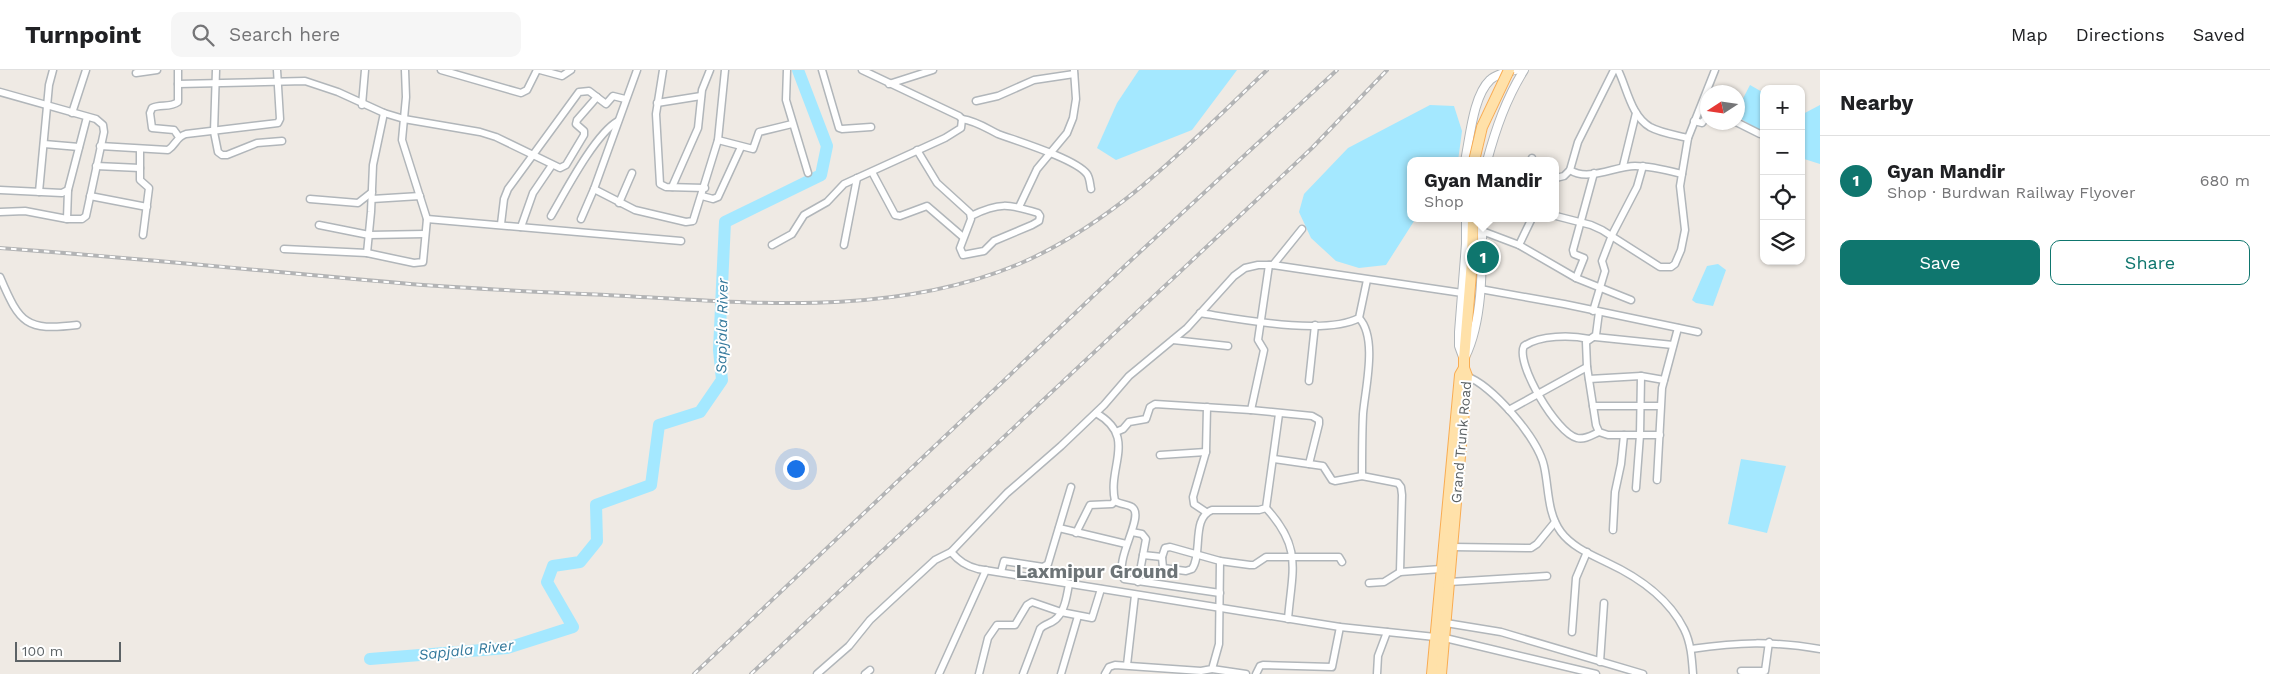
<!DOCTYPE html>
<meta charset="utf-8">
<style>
:root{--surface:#fff;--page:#f6f6f6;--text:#202124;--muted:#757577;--line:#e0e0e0;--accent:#0f766e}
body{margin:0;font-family:"Work Sans",sans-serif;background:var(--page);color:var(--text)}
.controls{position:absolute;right:15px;top:15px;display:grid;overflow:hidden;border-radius:10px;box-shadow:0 1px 4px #0004}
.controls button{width:45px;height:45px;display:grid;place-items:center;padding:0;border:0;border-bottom:1px solid var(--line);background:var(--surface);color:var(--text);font:25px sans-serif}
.compass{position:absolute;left:1700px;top:15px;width:45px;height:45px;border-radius:50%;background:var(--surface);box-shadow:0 1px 4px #0004;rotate:258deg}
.scale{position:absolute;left:15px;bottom:12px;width:106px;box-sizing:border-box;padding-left:5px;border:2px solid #5c6265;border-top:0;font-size:14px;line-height:18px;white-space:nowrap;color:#5c6265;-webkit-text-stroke:4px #fff;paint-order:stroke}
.you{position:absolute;left:795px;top:398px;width:18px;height:18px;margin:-12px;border:4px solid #fff;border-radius:50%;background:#1a73e8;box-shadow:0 0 0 8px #1a73e833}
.badge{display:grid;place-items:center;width:32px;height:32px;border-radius:50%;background:var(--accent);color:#fff;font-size:16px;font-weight:700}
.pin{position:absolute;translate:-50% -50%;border:2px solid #fff;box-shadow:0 1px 5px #0006}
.popup{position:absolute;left:1407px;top:87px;width:152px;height:65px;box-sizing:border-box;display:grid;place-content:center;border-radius:10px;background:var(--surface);filter:drop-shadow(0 1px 4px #0005);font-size:16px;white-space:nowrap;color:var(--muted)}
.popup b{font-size:19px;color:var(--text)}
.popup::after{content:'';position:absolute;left:50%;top:100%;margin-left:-10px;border:10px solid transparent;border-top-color:var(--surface)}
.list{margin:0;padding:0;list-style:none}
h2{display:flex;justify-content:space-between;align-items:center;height:65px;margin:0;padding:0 20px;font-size:21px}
h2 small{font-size:16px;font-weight:400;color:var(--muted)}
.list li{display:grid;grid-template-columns:32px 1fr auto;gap:15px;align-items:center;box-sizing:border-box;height:90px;padding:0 20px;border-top:1px solid var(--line)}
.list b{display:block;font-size:19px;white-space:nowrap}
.list p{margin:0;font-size:16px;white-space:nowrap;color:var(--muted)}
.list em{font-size:16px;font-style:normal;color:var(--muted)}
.actions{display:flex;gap:10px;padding:15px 20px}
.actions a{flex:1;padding:11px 0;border:1px solid var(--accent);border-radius:10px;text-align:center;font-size:18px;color:var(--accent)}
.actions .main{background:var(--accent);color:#fff}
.icon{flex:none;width:28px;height:28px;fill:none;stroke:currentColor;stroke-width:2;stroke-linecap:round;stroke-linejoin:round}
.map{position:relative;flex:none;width:1820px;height:604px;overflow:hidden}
header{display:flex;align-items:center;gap:30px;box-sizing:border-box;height:70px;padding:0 25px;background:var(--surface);border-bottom:1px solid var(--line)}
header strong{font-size:24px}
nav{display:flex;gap:28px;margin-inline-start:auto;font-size:18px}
.search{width:350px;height:45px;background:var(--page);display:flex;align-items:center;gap:12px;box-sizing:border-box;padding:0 18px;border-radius:10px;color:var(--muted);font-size:19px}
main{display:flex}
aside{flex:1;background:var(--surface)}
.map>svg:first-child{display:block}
.water{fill:#a4e8ff}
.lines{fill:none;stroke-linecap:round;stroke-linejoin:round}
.river{stroke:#a4e8ff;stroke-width:12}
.minor-casing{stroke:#b1b6ba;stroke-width:9}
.tertiary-casing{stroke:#b1b6ba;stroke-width:10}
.primary-casing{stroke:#f9ac52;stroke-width:12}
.minor{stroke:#fff;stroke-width:6}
.tertiary{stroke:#fff;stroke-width:8}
.primary{stroke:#ffe1a9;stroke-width:10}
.rail-casing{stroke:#b3b4b5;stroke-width:4}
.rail{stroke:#fff;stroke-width:2;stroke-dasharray:5.5;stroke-linecap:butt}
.primary-bridge-casing{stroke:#f9ac52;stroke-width:12;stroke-linecap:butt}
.primary-bridge{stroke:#ffe1a9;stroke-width:10}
.labels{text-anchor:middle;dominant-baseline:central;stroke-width:4;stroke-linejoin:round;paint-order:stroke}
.street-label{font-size:14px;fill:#5c6265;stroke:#fff}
.water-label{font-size:15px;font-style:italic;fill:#34799c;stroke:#fff}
.district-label{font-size:19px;font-weight:bold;fill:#6d7477;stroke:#fff}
</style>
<header>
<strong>Turnpoint</strong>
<div class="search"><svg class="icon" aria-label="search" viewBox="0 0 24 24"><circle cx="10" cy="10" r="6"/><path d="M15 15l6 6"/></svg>Search here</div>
<nav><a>Map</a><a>Directions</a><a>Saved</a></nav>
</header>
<main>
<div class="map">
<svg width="1820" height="604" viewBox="0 0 1820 604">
<rect width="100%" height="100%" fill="#efeae4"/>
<g class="water">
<polygon points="1139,0 1237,0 1192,60 1116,90 1097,78 1117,33"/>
<polygon points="1750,15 1764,23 1764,63 1738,47 1738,38"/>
<polygon points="1430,35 1454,36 1462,61 1458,91 1410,91 1410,148 1416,148 1386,195 1359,198 1336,191 1311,168 1299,142 1304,124 1348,78"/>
<polygon points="1820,35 1820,94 1801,88 1801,45"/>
<polygon points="1718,194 1726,200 1713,236 1696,233 1692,230 1707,196"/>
<polygon points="1741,389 1786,396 1767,463 1728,454"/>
</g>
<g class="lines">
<polyline class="river" points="370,589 507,578 573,557 547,512 553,496 580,492 597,471 596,435 651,415 659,355 700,342 722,310 719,280 725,152 821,105 827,76 798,0"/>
<g class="minor-casing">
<g id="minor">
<path d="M178,0V32C170,38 160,34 152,38L150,43L152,58L174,60L179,67"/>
<polyline points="216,0 214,62 218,82 222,85 227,85 257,73 282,71"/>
<polyline points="441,0 521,23 527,20 537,0"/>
<polyline points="540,0 562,6 571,0"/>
<polyline points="663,0 656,44 660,114 666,117 705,118"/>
<polyline points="787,0 786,30 808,103"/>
<polyline points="822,0 839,58 842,59 871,57"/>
<path d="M1614,0L1578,72L1570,100C1588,112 1615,96 1635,96C1651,96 1666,100 1682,104"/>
<path d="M1618,0C1627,18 1631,46 1650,57C1661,63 1676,65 1688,68"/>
<polyline points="136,3 157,0"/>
<polyline points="178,14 305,11 338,22 384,43 404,49 480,62 496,67 560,98 566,95 584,65 584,61 576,54 577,50 597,27"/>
<polyline points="889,14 933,0"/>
<polyline points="0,22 96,49 103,55 104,62 86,146 82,149 67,149 25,141 0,142"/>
<polyline points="976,31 998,26 1034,10 1074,4"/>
<polyline points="657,33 701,26"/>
<polyline points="362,35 365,0"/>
<polyline points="72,43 86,0"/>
<path d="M962,49C976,51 986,58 998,64C1017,71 1076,89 1087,104C1090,108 1090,115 1091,119"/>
<polyline points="1694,51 1702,53 1708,45"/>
<polyline points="1736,52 1760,64"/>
<polyline points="718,70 753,79 759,62 792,54"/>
<polyline points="44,74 79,77"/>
<path d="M100,76L168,80C176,75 176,67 186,64L278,53L280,49L277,0"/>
<polyline points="140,79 140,110 149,118 143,165"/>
<path d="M917,80L937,113L970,143L971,149L960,178L963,185L984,181L994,171L1032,155L1039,151L1040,146L1038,143C1009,134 999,132 971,146"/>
<polyline points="1531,91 1532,88"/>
<polyline points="96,96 140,98"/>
<polyline points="1623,96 1636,43"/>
<polyline points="872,102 895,145 900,146 927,136 963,167"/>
<polyline points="1556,108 1564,106 1570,100"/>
<polyline points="672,117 698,58 702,20 710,0"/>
<polyline points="594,119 635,140 686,152 693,151 718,70 725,0"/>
<polyline points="0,120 62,123 68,120 87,47"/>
<polyline points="39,122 49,15 53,0"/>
<polyline points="90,126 147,137"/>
<polyline points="702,126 713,129 718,127 741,77"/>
<polyline points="310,129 358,133 372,122"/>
<polyline points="372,129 420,126"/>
<polyline points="619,133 632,103"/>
<polyline points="1019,137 1037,99 1067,63 1073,48 1076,29 1074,0"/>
<path d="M551,146C565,122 595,64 618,51"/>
<polyline points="1556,146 1591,155 1602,160 1660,197 1671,197 1675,194 1681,180 1685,160 1680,116 1688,68 1715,0"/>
<polyline points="67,149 68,120"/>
<polyline points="427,149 681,171"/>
<polyline points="581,149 594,119 637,0"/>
<polyline points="501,154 504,129 508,119 579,22 589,21 606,34 613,26 625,29"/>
<polyline points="319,155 369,165 425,164"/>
<polyline points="521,157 533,123 552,95"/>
<polyline points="1482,161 1519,175 1576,208 1631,230"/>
<polyline points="772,175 792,164 804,145 827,132 844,114 945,68 961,58 962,49 959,46 862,0"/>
<polyline points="844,175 857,108"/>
<polyline points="1519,175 1532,148"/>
<polyline points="284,179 367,183 414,193 423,192 427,149 402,70 406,27 405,0"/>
<polyline points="367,183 371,142 373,95 384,43"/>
<polyline points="1273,195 1302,159"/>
<path d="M0,207C20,254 26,261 77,255"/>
<polyline points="1576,208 1584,188 1574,184 1573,180 1594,103"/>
<polyline points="1480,219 1564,234 1698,262"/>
<polyline points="1593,241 1605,201 1602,191 1612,165 1637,117 1643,96"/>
<polyline points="1599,242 1596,265 1586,272 1587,297 1596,355 1599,362 1608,365 1660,365"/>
<path d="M1200,243C1239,249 1325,266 1359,248L1367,210"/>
<path d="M1359,248C1378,268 1365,319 1363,344C1362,365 1362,385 1362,406"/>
<polyline points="1595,267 1673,275"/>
<path d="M1589,269C1571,265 1540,265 1524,276C1515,293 1557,364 1577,368C1585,370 1592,365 1599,362"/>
<polyline points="1173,270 1228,276"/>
<path d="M1466,306C1492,315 1538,368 1544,396C1549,418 1547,443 1561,462C1572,477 1592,485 1608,493C1638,507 1669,529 1684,559C1691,573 1692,589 1693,604"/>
<polyline points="1589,309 1641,306 1664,310"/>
<polyline points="1309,311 1315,255"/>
<polyline points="1593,336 1660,336"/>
<polyline points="1251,340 1264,280 1258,270 1269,195"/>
<polyline points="1509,340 1587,297"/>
<path d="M1096,343C1138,367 1107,396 1115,431C1121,435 1129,434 1133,438C1144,448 1113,491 1124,509L1220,523"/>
<polyline points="1116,362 1123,359 1129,352 1146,349 1150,337 1155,334 1251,340 1312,346 1319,350 1319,354 1309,394"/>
<polyline points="1160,385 1206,382"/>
<polyline points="1274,389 1323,396 1332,410 1335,411 1362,406 1398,413 1401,417 1402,425 1400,502"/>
<polyline points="1657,410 1662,318 1678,258"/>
<polyline points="1636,418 1640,365 1641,306"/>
<path d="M1266,438C1303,478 1292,500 1288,549"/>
<polyline points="1206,442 1194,434 1193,427 1206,382 1207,337"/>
<polyline points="1059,458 1126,474"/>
<polyline points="1613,460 1615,422 1621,394 1624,365"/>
<polyline points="1132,462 1142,464 1146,469 1138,512"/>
<polyline points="1076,463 1090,435 1112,434 1115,431"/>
<polyline points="1452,477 1531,478 1537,474 1555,452"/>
<path d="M951,482C959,491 966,496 978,499L1340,557L1435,567"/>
<path d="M1162,487L1163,498L1186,501L1192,499C1203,483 1191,448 1212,440H1259L1266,438L1279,344"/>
<polyline points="1220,491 1250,495 1254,495 1266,487 1339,487 1342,492"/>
<polyline points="1001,502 1004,491 1043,497 1048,494 1071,417"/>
<polyline points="1449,512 1547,506"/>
<polyline points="1369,513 1384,512 1400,502 1441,499"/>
<polyline points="1446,553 1501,562 1643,604"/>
<polyline points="1572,562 1576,508 1587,482"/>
<polyline points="1445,568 1596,604"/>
<path d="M1691,579C1740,572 1771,571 1820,579"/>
<polyline points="1600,592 1604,533"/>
<polyline points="1127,595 1135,525"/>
<polyline points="1212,599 1246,604"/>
<polyline points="1741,601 1765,601 1769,572"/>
<polyline points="817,604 849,576 870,550 897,525 935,490 951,482 1007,423 1061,376 1104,335 1129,306 1187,258 1234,206 1245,198 1258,195 1273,195 1462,223"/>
<polyline points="865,604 870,600"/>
<polyline points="939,604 986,500"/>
<polyline points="979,604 988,568 997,555 1015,555 1027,535 1032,532 1061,542 1092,548 1101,519"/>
<path d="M1023,604L1040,559C1045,553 1052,554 1057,548C1065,540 1067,525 1069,514"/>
<polyline points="1061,604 1078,546"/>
<polyline points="1105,604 1109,597 1115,595 1201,601 1212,599 1219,574 1220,491 1170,477 1165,478 1162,487 1143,485"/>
<polyline points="1256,604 1260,596 1263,595 1332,597 1340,557"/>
<polyline points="1377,604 1378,586 1387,562"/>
</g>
</g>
<g class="tertiary-casing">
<g id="tertiary">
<path d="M1465,91C1470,68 1473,26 1490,10C1496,4 1507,2 1515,0"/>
<path d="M1487,91C1496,58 1506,29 1524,0"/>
<polyline points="1463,287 1459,276 1459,262 1466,174 1466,148"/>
<path d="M1465,287C1484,249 1482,190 1482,148"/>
</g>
</g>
<g class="primary-casing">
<g id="primary">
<polyline points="1432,604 1460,305 1464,298"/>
<polyline points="1441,604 1467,306 1464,298 1464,289 1472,191 1473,148"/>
</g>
</g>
<use href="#minor" class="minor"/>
<use href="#tertiary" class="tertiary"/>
<use href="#primary" class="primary"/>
<g class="rail-casing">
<g id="rail">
<path d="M0,178C137,188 273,202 410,214C475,219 541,222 606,225C744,232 888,249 1019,194C1117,152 1191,72 1267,0"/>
<polyline points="694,604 1128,193 1337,0"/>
<polyline points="751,604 1312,78 1387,0"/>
</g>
</g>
<use href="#rail" class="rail"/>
<g class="primary-bridge-casing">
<polyline id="primary-bridge" points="1474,91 1482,57 1509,0"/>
</g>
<use href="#primary-bridge" class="primary-bridge"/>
</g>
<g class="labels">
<g class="street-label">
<text transform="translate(1461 372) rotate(-85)">Grand Trunk Road</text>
</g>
<g class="water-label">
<text transform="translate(722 256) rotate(-89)">Sapjala River</text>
<text transform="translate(466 580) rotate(-6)">Sapjala River</text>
</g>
<g class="district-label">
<text x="1097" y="501">Laxmipur Ground</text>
</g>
</g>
</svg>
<div class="controls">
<button>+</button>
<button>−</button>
<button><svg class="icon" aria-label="locate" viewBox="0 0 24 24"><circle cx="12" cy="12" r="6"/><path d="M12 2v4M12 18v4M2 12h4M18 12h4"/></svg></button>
<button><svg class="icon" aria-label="layers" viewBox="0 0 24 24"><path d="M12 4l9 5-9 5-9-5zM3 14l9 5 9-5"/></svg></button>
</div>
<svg class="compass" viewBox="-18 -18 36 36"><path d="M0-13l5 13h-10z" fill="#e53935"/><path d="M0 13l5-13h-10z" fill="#757577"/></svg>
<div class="scale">100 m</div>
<div class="you"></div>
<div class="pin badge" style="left:1483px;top:187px">1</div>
<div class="popup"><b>Gyan Mandir</b>Shop</div>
</div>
<aside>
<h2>Nearby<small></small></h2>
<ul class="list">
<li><span class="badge">1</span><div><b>Gyan Mandir</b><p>Shop · Burdwan Railway Flyover</p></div><em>680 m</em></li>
</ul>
<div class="actions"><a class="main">Save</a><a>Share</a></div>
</aside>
</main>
